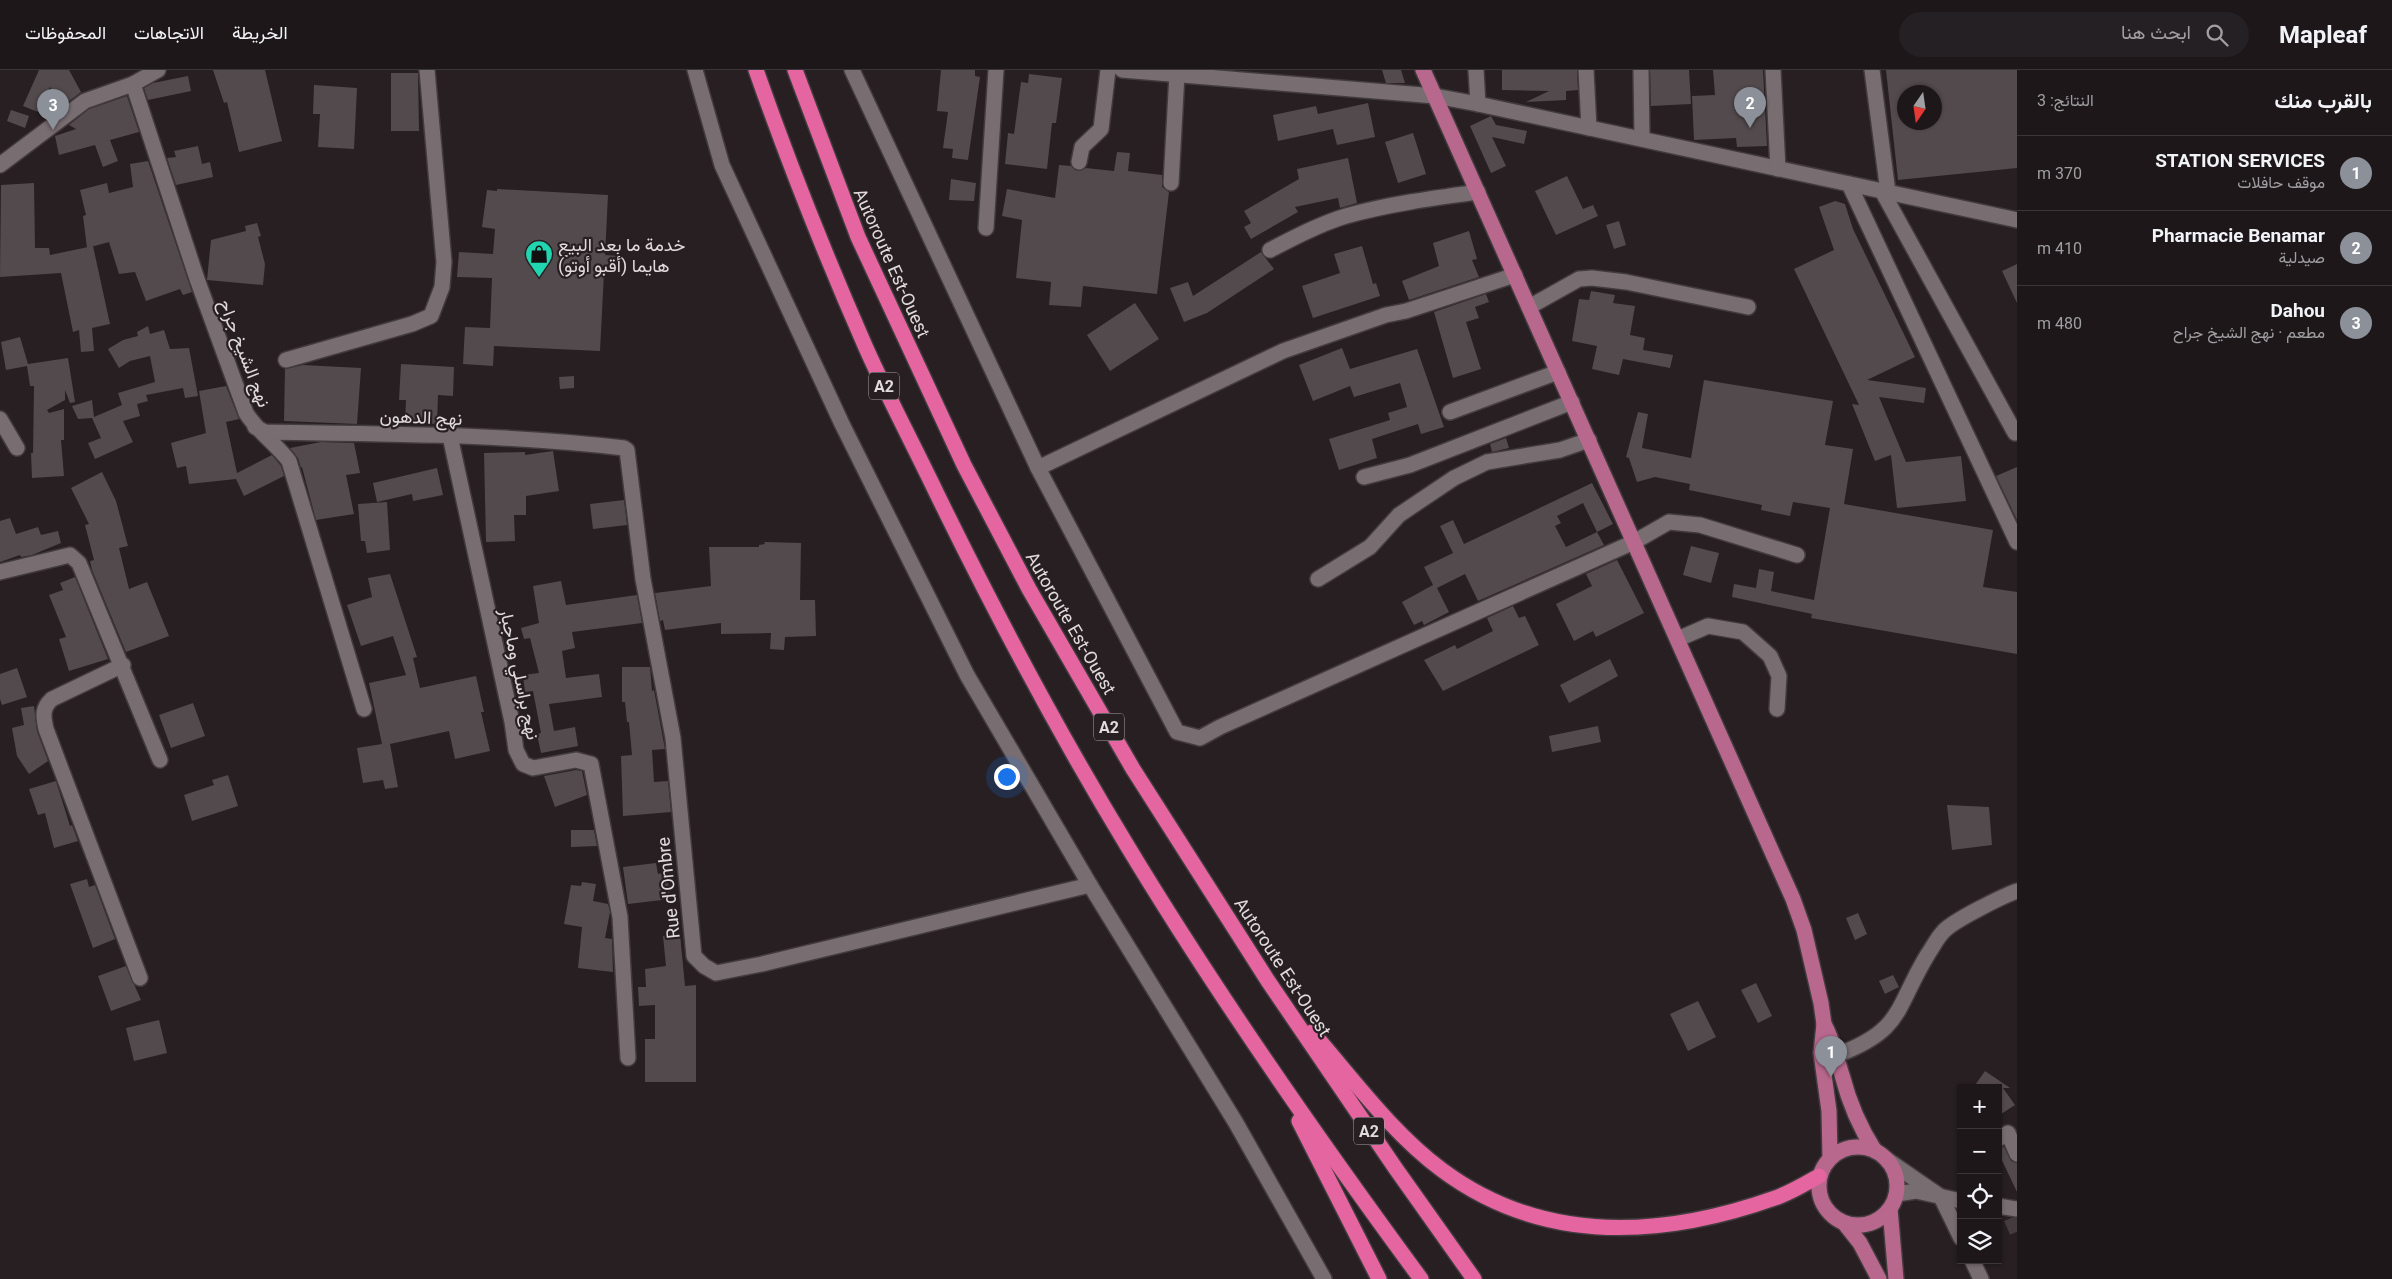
<!DOCTYPE html>
<html lang="ar">
<meta charset="utf-8">
<style>
:root{--surface:#1d171a;--page:#252023;--text:#f1f3f6;--muted:#a09fa2;--line:#3b3639;--accent:#8c9099}
body{margin:0;font-family:Roboto,Vazirmatn,sans-serif;background:var(--page);color:var(--text);direction:rtl}
.controls{position:absolute;right:15px;bottom:15px;display:grid;overflow:hidden;border-radius:0px;box-shadow:0 1px 4px #0004}
.controls button{width:45px;height:45px;display:grid;place-items:center;padding:0;border:0;border-bottom:1px solid var(--line);background:var(--surface);color:var(--text);font:25px sans-serif}
.compass{position:absolute;left:1897px;top:15px;width:45px;height:45px;border-radius:50%;background:var(--surface);box-shadow:0 1px 4px #0004;rotate:193deg}
.you{position:absolute;left:1006px;top:706px;width:18px;height:18px;margin:-12px;border:4px solid #fff;border-radius:50%;background:#1a73e8;box-shadow:0 0 0 8px #1a73e833}
.badge{display:grid;place-items:center;width:32px;height:32px;border-radius:50%;background:var(--accent);color:#fff;font-size:16px;font-weight:700}
.pin{position:absolute;translate:-50% -41px;filter:drop-shadow(0 1px 2px #0008)}
.pin::after{content:'';position:absolute;top:26px;width:18px;height:15px;background:inherit;clip-path:polygon(0 0,100% 0,50% 100%)}
.list{margin:0;padding:0;list-style:none}
h2{display:flex;justify-content:space-between;align-items:center;height:65px;margin:0;padding:0 20px;font-size:21px}
h2 small{font-size:16px;font-weight:400;color:var(--muted)}
.list li{display:grid;grid-template-columns:32px 1fr auto;gap:15px;align-items:center;box-sizing:border-box;height:75px;padding:0 20px;border-top:1px solid var(--line)}
.list b{display:block;font-size:19px;white-space:nowrap}
.list p{margin:0;font-size:16px;white-space:nowrap;color:var(--muted)}
.list em{font-size:16px;font-style:normal;color:var(--muted)}
.icon{flex:none;width:28px;height:28px;fill:none;stroke:currentColor;stroke-width:2;stroke-linecap:round;stroke-linejoin:round}
.map{position:relative;flex:none;width:2017px;height:1209px;overflow:hidden;direction:ltr}
header{display:flex;align-items:center;gap:30px;box-sizing:border-box;height:70px;padding:0 25px;background:var(--surface);border-bottom:1px solid var(--line)}
header strong{font-size:24px}
nav{display:flex;gap:28px;margin-inline-start:auto;font-size:18px}
.search{width:350px;height:45px;background:var(--page);display:flex;align-items:center;gap:12px;box-sizing:border-box;padding:0 18px;border-radius:28px;color:var(--muted);font-size:19px}
main{display:flex}
aside{flex:1;background:var(--surface)}
.map>svg:first-child{display:block}
.building{fill:#534a4d;fill-rule:evenodd}
.lines{fill:none;stroke-linecap:round;stroke-linejoin:round}
.minor-tunnel{stroke:#433b3e;stroke-width:15;stroke-dasharray:15 8;stroke-linecap:butt}
.minor-casing{stroke:#423b3d;stroke-width:18}
.major-casing{stroke:#423b3d;stroke-width:18}
.highway-casing{stroke:#423b3d;stroke-width:18}
.minor{stroke:#786d71;stroke-width:15}
.major{stroke:#b9688d;stroke-width:15}
.highway{stroke:#e565a0;stroke-width:15}
.labels{text-anchor:middle;dominant-baseline:central;stroke-width:4.5;stroke-linejoin:round;paint-order:stroke}
.shield{fill:#271f22;stroke:#a9a3a5;stroke-width:1}
.shield-label{font-size:16px;font-weight:bold;fill:#e1dbdd}
.poi-label{font-size:18px;fill:#e1dbdd;stroke:#271f22;text-anchor:start}
.street-label{font-size:18px;fill:#e1dbdd;stroke:#271f22}
</style>
<header>
<strong>Mapleaf</strong>
<div class="search"><svg class="icon" aria-label="search" viewBox="0 0 24 24"><circle cx="10" cy="10" r="6"/><path d="M15 15l6 6"/></svg>ابحث هنا</div>
<nav><a>الخريطة</a><a>الاتجاهات</a><a>المحفوظات</a></nav>
</header>
<main>
<aside>
<h2>بالقرب منك<small>النتائج: 3</small></h2>
<ul class="list">
<li><span class="badge">1</span><div><b>STATION SERVICES</b><p>موقف حافلات</p></div><em>370 m</em></li>
<li><span class="badge">2</span><div><b>Pharmacie Benamar</b><p>صيدلية</p></div><em>410 m</em></li>
<li><span class="badge">3</span><div><b>Dahou</b><p>مطعم · نهج الشيخ جراح</p></div><em>480 m</em></li>
</ul>
</aside>
<div class="map">
<svg width="2017" height="1209" viewBox="0 0 2017 1209">
<rect width="100%" height="100%" fill="#271f22"/>
<g class="building">
<polygon points="39,0 69,0 81,22 64,35 60,36 50,17 38,42 23,36"/>
<polygon points="213,0 265,0 282,71 239,82 227,32 224,33"/>
<polygon points="941,0 975,0 975,6 980,7 968,90 952,88 953,79 943,78 948,42 937,41"/>
<polygon points="1382,0 1401,0 1405,13 1386,13"/>
<polygon points="1502,0 1577,0 1578,20 1566,21 1566,30 1526,32 1549,21 1502,20"/>
<polygon points="1650,0 1689,0 1691,34 1651,36"/>
<polygon points="1713,0 1763,0 1767,76 1737,77 1736,68 1694,70 1692,26 1715,25"/>
<path d="M1886,0H2017V98L1898,110ZM1904,22H1934V52H1904Z"/>
<polygon points="391,3 418,3 419,61 391,61"/>
<polygon points="1029,4 1062,8 1056,53 1052,53 1047,99 1005,94 1008,63 1014,64 1021,12 1028,13"/>
<polygon points="188,6 191,21 148,30 144,18 153,13"/>
<polygon points="314,15 357,18 354,79 318,77 320,44 313,44"/>
<polygon points="127,26 139,62 110,70 118,91 103,97 95,75 59,85 55,66 76,59 69,55 89,39"/>
<polygon points="1368,33 1375,67 1337,75 1333,59 1278,71 1273,45 1316,36 1318,44"/>
<polygon points="11,40 29,46 25,58 7,51"/>
<polygon points="1491,46 1496,55 1527,61 1524,74 1492,67 1506,96 1491,103 1470,56"/>
<polygon points="1413,63 1426,104 1398,113 1385,72"/>
<polygon points="198,76 202,94 210,92 213,107 176,115 167,88 176,87 174,81"/>
<polygon points="1117,82 1130,83 1128,101 1162,105 1162,117 1169,122 1157,224 1083,216 1081,237 1049,235 1051,212 1016,208 1022,150 1002,146 1007,119 1055,128 1059,95 1071,96 1078,101 1086,98 1114,101"/>
<polygon points="1348,88 1357,133 1340,138 1338,128 1295,137 1298,142 1251,169 1244,157 1251,153 1244,141 1299,109 1297,99"/>
<polygon points="148,91 192,222 183,225 180,219 146,231 135,202 119,204 109,172 87,178 83,146 86,145 80,120 107,113 109,123 133,117 130,94"/>
<polygon points="1567,106 1583,139 1593,135 1598,146 1556,165 1535,121"/>
<polygon points="951,109 976,113 974,131 949,130"/>
<polygon points="34,113 35,178 49,178 50,185 93,176 110,254 92,258 94,281 81,282 79,260 73,262 61,203 0,207 1,115"/>
<polygon points="497,119 608,125 605,185 620,186 620,203 604,203 600,281 494,276 493,296 463,294 465,257 490,258 492,208 457,207 459,182 493,184 495,159 482,157 487,120 497,121"/>
<polygon points="1835,131 1845,134 1853,159 1915,287 1867,310 1926,318 1924,333 1879,327 1906,392 1961,386 1966,431 1897,438 1891,385 1875,391 1852,334 1859,335 1794,199 1834,180 1819,137"/>
<polygon points="1619,151 1626,175 1614,179 1606,155"/>
<polygon points="257,153 261,166 258,167 265,194 263,215 207,210 211,170 246,161 245,156"/>
<polygon points="1469,161 1477,189 1472,190 1479,207 1409,230 1402,211 1439,196 1433,173"/>
<polygon points="1362,176 1373,214 1376,213 1380,226 1313,248 1302,216 1340,203 1334,184"/>
<polygon points="1261,182 1274,199 1207,243 1184,252 1170,218 1188,212 1193,226"/>
<polygon points="2017,194 2017,233 2002,201"/>
<polygon points="1591,221 1615,225 1613,233 1635,236 1630,265 1645,268 1643,280 1673,285 1670,298 1623,289 1619,305 1592,299 1597,276 1572,271 1579,229 1589,230"/>
<polygon points="1486,224 1489,232 1475,237 1479,248 1466,252 1481,299 1453,308 1434,242"/>
<polygon points="1135,233 1159,269 1110,301 1087,265"/>
<polygon points="148,256 150,264 164,260 170,279 189,278 198,326 185,328 183,318 146,325 148,331 137,334 140,346 123,351 133,372 95,389 88,373 101,368 92,348 78,349 72,336 92,330 94,347 122,335 118,323 155,312 150,286 130,291 119,298 108,279 123,270 138,266 137,262"/>
<polygon points="20,267 28,294 68,288 75,332 70,333 65,320 65,330 47,340 49,343 64,339 64,370 61,370 64,406 32,408 31,383 33,383 34,316 30,316 27,296 6,300 1,272"/>
<polygon points="1342,278 1350,299 1417,279 1444,357 1421,364 1418,354 1372,369 1377,388 1339,400 1329,369 1390,350 1388,343 1407,337 1400,313 1354,327 1350,316 1313,331 1299,295"/>
<polygon points="401,294 454,297 453,326 438,325 437,354 405,352 406,330 399,330"/>
<polygon points="303,295 361,298 357,354 284,351 285,299"/>
<polygon points="574,306 574,318 560,319 559,307"/>
<polygon points="1704,310 1833,331 1825,375 1853,379 1844,434 1993,460 1983,517 2017,522 2017,584 1811,548 1812,544 1732,527 1734,514 1756,518 1759,499 1774,502 1771,521 1814,530 1830,438 1793,432 1790,446 1761,440 1762,435 1689,420 1690,414 1655,407 1637,412 1629,388 1626,387 1638,342 1648,344 1642,378 1691,388"/>
<polygon points="226,316 239,349 226,352 237,403 272,385 281,396 284,406 244,426 236,409 189,414 186,396 177,398 171,373 206,363 199,321"/>
<polygon points="1506,368 1509,378 1492,382 1490,374"/>
<polygon points="321,372 354,373 360,403 346,405 354,444 316,450 302,397 301,398 298,388 290,378"/>
<polygon points="553,381 559,421 526,426 526,445 514,445 515,471 486,472 484,383 525,382 525,385"/>
<polygon points="2017,397 2017,450 1996,406"/>
<polygon points="437,398 443,425 413,431 412,424 377,432 373,413"/>
<polygon points="102,402 116,431 128,476 119,478 129,519 147,512 169,566 126,582 92,500 90,491 94,490 85,455 89,454 71,418"/>
<path d="M1592,413L1613,454L1597,462L1604,475L1478,531L1465,504L1437,518L1449,542L1424,555L1422,551L1414,555L1402,532L1433,515L1424,497L1453,483L1440,456L1453,450L1464,474ZM1583,433L1597,462L1566,477L1555,456L1561,453L1557,446Z"/>
<polygon points="624,430 627,455 593,459 590,434"/>
<polygon points="387,432 390,480 367,483 365,471 361,471 358,434"/>
<polygon points="10,448 16,464 38,457 41,465 58,461 61,473 32,485 21,487 20,485 0,492 0,451"/>
<polygon points="764,472 801,473 800,530 815,530 816,566 785,567 784,580 770,579 771,563 721,564 721,553 665,560 663,550 660,551 655,523 711,516 709,477 759,477 759,475 765,474"/>
<polygon points="1691,476 1719,483 1711,513 1683,505"/>
<polygon points="1617,490 1644,543 1596,567 1593,561 1574,571 1556,534 1592,516 1586,504"/>
<polygon points="390,504 417,587 413,588 420,618 476,606 484,642 481,642 490,681 455,689 449,661 390,674 398,717 385,719 383,710 363,713 357,678 382,674 369,613 406,605 393,566 361,576 347,535 372,527 368,508"/>
<polygon points="75,507 108,589 69,601 59,569 66,567 49,525 63,520 60,513"/>
<polygon points="561,511 566,535 637,525 642,553 572,562 575,578 562,581 566,608 599,604 602,627 549,634 554,661 575,657 578,676 541,683 537,664 541,663 533,621 525,622 523,605 539,603 530,568 524,569 521,558 539,553 533,516"/>
<polygon points="1513,536 1519,548 1525,546 1539,575 1443,621 1424,590 1455,575 1457,579 1493,561 1487,548"/>
<polygon points="1610,589 1618,606 1569,633 1560,615"/>
<polygon points="622,597 650,597 652,621 654,620 665,679 652,680 654,712 668,711 671,742 623,746 621,686 632,685 629,652 627,652 625,632 622,632"/>
<polygon points="17,598 27,627 2,635 0,629 0,604"/>
<polygon points="193,633 205,666 171,678 159,645"/>
<polygon points="34,636 37,661 48,691 29,704 17,686 12,658 24,655 21,638"/>
<polygon points="1598,656 1601,672 1552,682 1549,666"/>
<polygon points="576,700 582,701 587,725 555,737 544,706"/>
<polygon points="228,705 238,736 192,751 184,725 214,715 212,710"/>
<polygon points="56,711 70,756 72,755 78,771 54,778 45,743 38,745 29,719"/>
<polygon points="1947,735 1989,737 1992,775 1952,780"/>
<polygon points="571,760 594,760 597,776 571,777"/>
<polygon points="656,793 658,804 667,802 670,829 628,834 623,797"/>
<polygon points="87,809 89,817 95,815 115,869 93,878 70,814"/>
<polygon points="582,812 596,814 593,831 608,834 610,842 605,868 612,869 613,902 578,898 582,857 564,854 571,815 581,816"/>
<polygon points="1858,843 1867,864 1855,870 1846,848"/>
<polygon points="680,864 685,916 696,915 696,1012 645,1012 645,969 655,969 655,935 639,936 638,917 646,917 645,899 666,896 663,866"/>
<polygon points="126,896 141,930 111,941 98,906"/>
<polygon points="1893,905 1899,917 1885,924 1879,911"/>
<polygon points="1756,913 1772,946 1758,953 1741,920"/>
<polygon points="1698,931 1716,967 1688,981 1670,944"/>
<polygon points="159,950 167,983 134,991 126,958"/>
<polygon points="1985,1001 2010,1018 2003,1018 2015,1035 1998,1046 1998,1018 1973,1018"/>
<polygon points="2004,1077 2011,1091 2017,1093 2017,1122 1998,1082 1998,1078"/>
</g>
<g class="lines">
<polyline class="minor-tunnel" points="2011,1148 2017,1162"/>
<g class="minor-casing">
<g id="minor">
<polyline points="695,0 722,95 842,354 967,605 1090,815 1236,1053 1324,1209"/>
<polyline points="852,0 1038,398 1177,662 1200,668 1220,657 1634,472 1669,452 1700,455 1797,485"/>
<polyline points="1122,0 1435,26 1478,34 2017,150"/>
<polyline points="1476,0 1478,34"/>
<polyline points="1586,0 1589,58"/>
<polyline points="1641,0 1642,69"/>
<polyline points="1773,0 1778,99"/>
<polyline points="1872,0 1888,122"/>
<path d="M133,14L197,209L246,343C258,362 276,374 289,391L364,639"/>
<polyline points="1079,92 1082,77 1101,59 1108,0"/>
<polyline points="0,95 85,31 133,14 158,0"/>
<polyline points="1171,113 1177,4"/>
<polyline points="1849,114 2017,472"/>
<polyline points="1882,121 2015,363"/>
<polyline points="986,158 996,0"/>
<path d="M1270,180C1295,167 1320,154 1346,146C1389,134 1434,128 1478,122"/>
<polyline points="1529,237 1579,209 1592,208 1626,212 1748,237"/>
<polyline points="286,290 412,254 431,246 442,217 444,192 427,0"/>
<polyline points="1450,342 1558,302"/>
<polyline points="0,349 17,378"/>
<path d="M255,357L265,362C385,364 505,364 624,378L627,380L643,509L673,668L694,886L704,896L716,903L762,894L1090,815"/>
<polyline points="450,366 512,652 516,680 523,694 533,698 576,690 591,694 620,847 628,988"/>
<polyline points="1038,398 1283,281 1386,245 1406,241 1515,205"/>
<polyline points="1364,407 1410,395 1572,332"/>
<polyline points="0,502 70,485 79,493 160,690"/>
<polyline points="1318,509 1370,477 1399,445 1454,408 1487,392 1560,380 1589,370"/>
<polyline points="1678,569 1708,556 1743,562 1770,586 1779,606 1777,639"/>
<path d="M123,595L52,629C42,638 43,646 46,659L140,908"/>
<path d="M1837,985C1904,960 1895,938 1928,884C1933,877 1937,868 1943,862C1952,851 2003,826 2017,821"/>
<polyline points="1998,1069 2008,1063 2017,1084"/>
<polyline points="1886,1089 1941,1127 1961,1168"/>
<polyline points="1897,1124 1916,1121 1961,1131"/>
<polyline points="1998,1136 2017,1139"/>
<polyline points="1972,1190 1981,1209"/>
</g>
</g>
<g class="major-casing">
<g id="major">
<polyline points="1423,0 1793,829 1804,860 1821,933 1824,954 1821,983 1829,1041 1830,1087"/>
<path d="M1824,954C1833,970 1836,987 1842,1005C1849,1032 1860,1058 1875,1081"/>
<circle cx="1858" cy="1116" r="39"/>
<polyline points="1890,1139 1896,1209"/>
<polyline points="1845,1154 1860,1173 1879,1209"/>
</g>
</g>
<g class="highway-casing">
<g id="highway">
<path d="M756,0C789,94 826,187 866,278C888,327 913,374 936,422C995,543 1058,662 1128,777C1218,926 1318,1069 1421,1209"/>
<polyline points="795,0 858,167 964,395 1029,519 1133,699 1268,911 1396,1099 1474,1209"/>
<path d="M1312,962C1353,1009 1392,1063 1442,1100C1543,1175 1662,1168 1775,1128C1790,1123 1805,1114 1819,1106"/>
<polyline points="1299,1051 1379,1209"/>
</g>
</g>
<use href="#minor" class="minor"/>
<use href="#major" class="major"/>
<use href="#highway" class="highway"/>
</g>
<defs>
<g id="shop-pin" transform="scale(1.4375)"><path d="M0 17L-7.5 6A9.5 9.5 0 1 1 7.5 6Z" fill="#20d5b0" stroke="#271f22"/><path d="M-5-2.5h2.3a2.7 3.5 0 0 1 5.4 0H5L5.5 6h-11ZM-1.5-2.5h3a1.5 2.3 0 0 0-3 0Z" fill="#111"/></g>
</defs>
<g fill-rule="evenodd">
<use href="#shop-pin" x="539" y="184"/>
</g>
<g class="labels">
<g class="shield">
<rect x="869" y="302.5" width="30" height="27" rx="4"/>
<rect x="1094" y="643.5" width="30" height="27" rx="4"/>
<rect x="1354" y="1047.5" width="30" height="27" rx="4"/>
</g>
<g class="shield-label">
<text x="884" y="316">A2</text>
<text x="1109" y="657">A2</text>
<text x="1369" y="1061">A2</text>
</g>
<g class="poi-label">
<text x="558" y="174">خدمة ما بعد البيع<tspan x="558" dy="21">هايما (أقبو أوتو)</tspan></text>
</g>
<g class="street-label">
<text transform="translate(892 193) rotate(66)">Autoroute Est-Ouest</text>
<text transform="translate(245 283) rotate(69)">نهج الشيخ جراح</text>
<text transform="translate(421 347) rotate(2)">نهج الدهون</text>
<text transform="translate(1071 553) rotate(60)">Autoroute Est-Ouest</text>
<text transform="translate(520 604) rotate(78)">نهج براسلي وماجبار</text>
<text transform="translate(668 818) rotate(-96)">Rue d'Ombre</text>
<text transform="translate(1283 897) rotate(57)">Autoroute Est-Ouest</text>
</g>
</g>
</svg>
<div class="controls">
<button>+</button>
<button>−</button>
<button><svg class="icon" aria-label="locate" viewBox="0 0 24 24"><circle cx="12" cy="12" r="6"/><path d="M12 2v4M12 18v4M2 12h4M18 12h4"/></svg></button>
<button><svg class="icon" aria-label="layers" viewBox="0 0 24 24"><path d="M12 4l9 5-9 5-9-5zM3 14l9 5 9-5"/></svg></button>
</div>
<svg class="compass" viewBox="-18 -18 36 36"><path d="M0-13l5 13h-10z" fill="#e53935"/><path d="M0 13l5-13h-10z" fill="#a09fa2"/></svg>
<div class="you"></div>
<div class="pin badge" style="left:1831px;top:1007px">1</div>
<div class="pin badge" style="left:1750px;top:58px">2</div>
<div class="pin badge" style="left:53px;top:60px">3</div>
</div>
</main>
